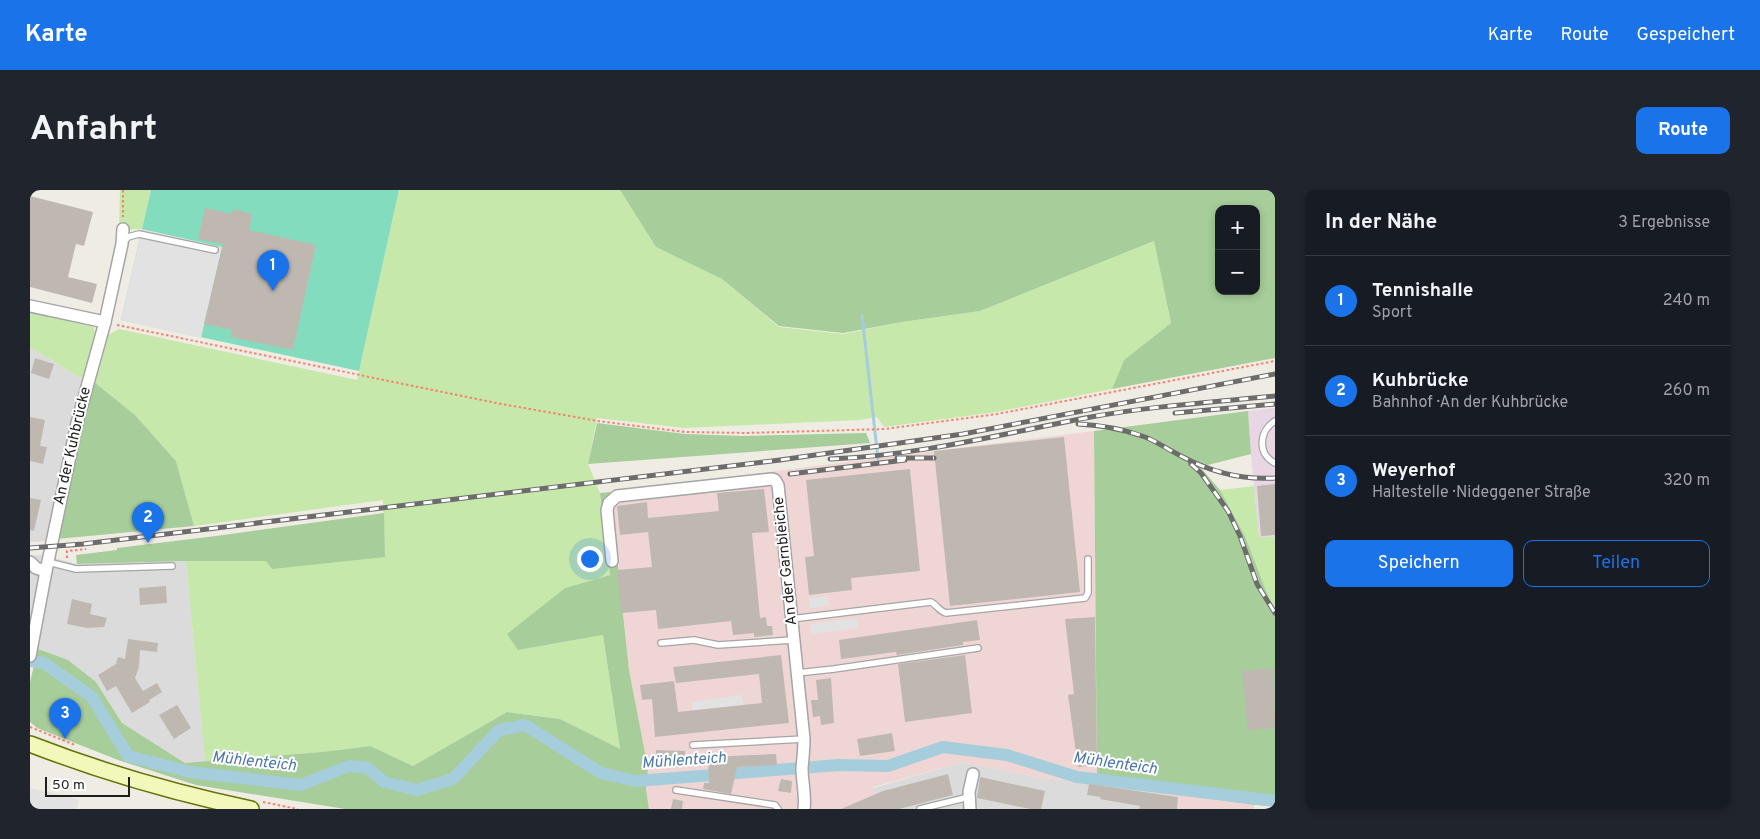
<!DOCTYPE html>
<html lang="de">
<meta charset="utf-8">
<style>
:root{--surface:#171b24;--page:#20242c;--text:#f1f3f6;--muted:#9ea1a6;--line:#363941;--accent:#1a73e8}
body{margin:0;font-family:Overpass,sans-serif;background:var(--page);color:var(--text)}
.controls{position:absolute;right:15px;top:15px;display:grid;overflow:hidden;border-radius:10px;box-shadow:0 2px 8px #0003}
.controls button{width:45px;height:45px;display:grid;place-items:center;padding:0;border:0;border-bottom:1px solid var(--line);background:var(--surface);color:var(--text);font:25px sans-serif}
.scale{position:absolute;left:15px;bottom:12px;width:85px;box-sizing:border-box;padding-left:5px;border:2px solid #1e1e1e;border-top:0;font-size:14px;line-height:18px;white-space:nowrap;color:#1e1e1e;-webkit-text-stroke:4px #fff;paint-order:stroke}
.you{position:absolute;left:559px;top:368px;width:18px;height:18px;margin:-12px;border:4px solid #fff;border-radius:50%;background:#1a73e8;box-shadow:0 0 0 8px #1a73e833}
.badge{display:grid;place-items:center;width:32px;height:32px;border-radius:50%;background:var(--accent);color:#fff;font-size:16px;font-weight:700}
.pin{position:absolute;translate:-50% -41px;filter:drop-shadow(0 1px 2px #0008)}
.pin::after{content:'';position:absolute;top:26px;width:18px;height:15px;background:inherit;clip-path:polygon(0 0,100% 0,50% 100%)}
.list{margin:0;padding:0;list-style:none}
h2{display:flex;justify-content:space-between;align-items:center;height:65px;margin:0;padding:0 20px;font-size:21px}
h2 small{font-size:16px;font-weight:400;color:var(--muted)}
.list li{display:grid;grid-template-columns:32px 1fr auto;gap:15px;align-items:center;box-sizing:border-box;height:90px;padding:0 20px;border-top:1px solid var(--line)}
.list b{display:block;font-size:19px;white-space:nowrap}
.list p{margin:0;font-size:16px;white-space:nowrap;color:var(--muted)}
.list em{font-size:16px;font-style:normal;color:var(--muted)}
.actions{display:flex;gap:10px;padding:15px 20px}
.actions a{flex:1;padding:11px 0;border:1px solid var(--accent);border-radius:10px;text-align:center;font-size:18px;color:var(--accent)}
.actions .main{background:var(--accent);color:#fff}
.map{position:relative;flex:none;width:1245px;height:619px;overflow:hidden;border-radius:10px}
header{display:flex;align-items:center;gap:30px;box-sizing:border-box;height:70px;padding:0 25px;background:var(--accent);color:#fff}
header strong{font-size:24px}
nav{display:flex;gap:28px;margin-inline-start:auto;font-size:18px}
.intro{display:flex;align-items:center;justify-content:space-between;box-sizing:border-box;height:120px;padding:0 30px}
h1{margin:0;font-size:35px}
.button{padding:12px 22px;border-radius:10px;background:var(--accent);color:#fff;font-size:18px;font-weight:700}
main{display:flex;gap:30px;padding:0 30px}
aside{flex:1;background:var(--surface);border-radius:10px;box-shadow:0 2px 8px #0003}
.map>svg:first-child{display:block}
.residential{fill:#dcdbdb}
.commercial{fill:#efd6d4}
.industrial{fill:#e8d6e4}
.grass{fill:#c7e8ab}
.forest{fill:#a7cd9a;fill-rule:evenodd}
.pitch{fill:#84dcbe}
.parking{fill:#e2e2e2}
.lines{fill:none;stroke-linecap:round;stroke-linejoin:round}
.stream{stroke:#a6cddc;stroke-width:3}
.canal{stroke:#a6cddc;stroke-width:12}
.building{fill:#bfb8b1}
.service-casing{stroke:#a5a5a5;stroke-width:8}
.minor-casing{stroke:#a5a5a5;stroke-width:14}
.secondary-casing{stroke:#637307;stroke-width:18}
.path{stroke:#f6816e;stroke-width:2;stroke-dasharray:2.5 2.5;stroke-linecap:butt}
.service{stroke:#fff;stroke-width:5.5}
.minor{stroke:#fff;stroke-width:11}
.secondary{stroke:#f2f8b9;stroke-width:15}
.rail-casing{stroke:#6c6c6c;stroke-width:5}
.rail{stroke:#fff;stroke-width:3;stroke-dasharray:9;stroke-linecap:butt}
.labels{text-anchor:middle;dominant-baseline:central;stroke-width:4;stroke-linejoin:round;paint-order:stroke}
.street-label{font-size:15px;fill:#1e1e1e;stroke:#fff}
.water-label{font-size:16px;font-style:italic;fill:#4d78ac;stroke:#fff}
</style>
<header>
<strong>Karte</strong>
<nav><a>Karte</a><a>Route</a><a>Gespeichert</a></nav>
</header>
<div class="intro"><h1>Anfahrt</h1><a class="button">Route</a></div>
<main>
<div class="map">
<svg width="1245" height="619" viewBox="0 0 1245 619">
<rect width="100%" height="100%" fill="#efece4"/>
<g class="residential">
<polygon points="0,157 47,186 54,188 42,232 16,351 0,352"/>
<polygon points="12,365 47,374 156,371 175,572 155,573 92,533 66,492 8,459 0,459 0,366"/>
<polygon points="933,572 1012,588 1067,593 1129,602 1126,619 848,619 843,598"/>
</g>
<g class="commercial">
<polygon points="1064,241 1067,593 1012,588 933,572 843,597 848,619 619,619 616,599 618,578 599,480 580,302"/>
<polygon points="1129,602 1224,615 1224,619 1126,619"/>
</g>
<polygon class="industrial" points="1245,218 1245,402 1229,347 1221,264 1218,221"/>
<g class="grass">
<polygon points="90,0 121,0 112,39 89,40"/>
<polygon points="369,0 590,0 626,57 692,89 749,137 813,144 872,132 950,121 1124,51 1141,133 1094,170 1082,199 967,222 854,237 847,227 830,230 654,238 567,228 558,274 570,303 580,385 535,398 488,460 573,445 590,560 530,529 477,522 383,576 339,556 292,562 175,572 156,371 236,371 355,366 353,310 164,336 146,271 105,225 64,192 78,145 89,139 327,190"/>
<polygon points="0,123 64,137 65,146 54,188 47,186 0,157"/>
<polygon points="1224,296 1229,347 1245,347 1245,424 1215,346 1190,300"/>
</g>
<g class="forest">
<path d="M590,0H1245V168L1082,199L1094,170L1141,133L1124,51L950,121L872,132L813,143L749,136L692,89L626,57ZM1189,19H1226V101H1189Z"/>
<polygon points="64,192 105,225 146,271 164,336 27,349 53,234"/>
<polygon points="1218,221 1221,264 1170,277 1190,300 1215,346 1245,424 1245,616 1224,615 1067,593 1064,241"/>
<polygon points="567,233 655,244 713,246 836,243 840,253 558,274"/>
<polygon points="580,302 599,480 618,578 616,599 619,619 315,619 166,595 88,570 7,538 0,532 0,492 8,459 38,470 66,492 92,533 155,573 292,562 340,556 383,576 477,522 530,529 590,559 573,445 488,460 477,444 535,398 580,385 570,303"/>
<polygon points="354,323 355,367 242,379 236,371 156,371 47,374 46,365 87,360 87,358 186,346"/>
</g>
<polygon class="pitch" points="121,0 369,0 329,181 91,130"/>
<g class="parking">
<polygon points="112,39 192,57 171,148 91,130"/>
<polygon points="798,406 799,416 780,418 779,408"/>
<polygon points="827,428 828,438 781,444 780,434"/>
<polygon points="712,505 714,515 663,520 662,512"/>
<polygon points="0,598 49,609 47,619 0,619"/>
</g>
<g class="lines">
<polyline class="stream" points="832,125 848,269"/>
<polyline class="canal" points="0,471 14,473 62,507 98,566 160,582 271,595 319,576 338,578 354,592 387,600 423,589 469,540 495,535 571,583 606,591 809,575 858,576 913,557 977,565 1047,587 1245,611"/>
</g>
<g class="building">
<polygon points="0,6 63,22 54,56 46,54 38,87 67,94 62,113 0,97"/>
<polygon points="175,18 202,24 203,19 222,24 219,40 286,55 263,160 200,147 202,140 174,134 193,54 168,49"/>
<polygon points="5,168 24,174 19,189 1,183"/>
<polygon points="0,227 15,230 10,256 17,257 13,274 0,271"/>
<polygon points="1034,247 1050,402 920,416 904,261"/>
<polygon points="880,279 890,381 821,388 822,400 779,405 775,367 784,366 776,290"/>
<polygon points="1245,294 1245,345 1231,346 1227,296"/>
<polygon points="734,299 739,342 722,343 730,428 736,427 737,436 742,436 743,445 724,447 724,443 703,445 701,431 628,439 626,420 591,423 587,380 622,377 618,342 590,345 587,316 617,312 618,328 689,321 687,303"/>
<polygon points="0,308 11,310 4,341 0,340"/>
<polygon points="136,396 137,413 110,415 109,398"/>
<polygon points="42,409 62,414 60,424 77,428 74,437 57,438 37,434"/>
<polygon points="1065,427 1067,575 1048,577 1038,505 1044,504 1035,429"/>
<polygon points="947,430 950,450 933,452 933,455 867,465 866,462 811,469 809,450"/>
<polygon points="98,449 128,453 127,462 110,460 109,477 105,488 113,501 127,493 132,502 119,510 120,512 102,523 86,496 77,501 68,485 86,474 88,467 95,469"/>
<polygon points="751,465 759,533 625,547 622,509 612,510 610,495 644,491 648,522 732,513 729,484 646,493 643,477"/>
<polygon points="935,465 942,523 875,532 868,474"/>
<polygon points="1244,478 1245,538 1218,540 1212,481"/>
<polygon points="801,488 804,533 791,535 790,526 783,527 781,510 788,510 786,490"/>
<polygon points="147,515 161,538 144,549 129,525"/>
<polygon points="862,543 865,561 830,566 827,549"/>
<polygon points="626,560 655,561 655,572 626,572"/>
<polygon points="746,564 747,575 707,577 701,604 673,599 674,593 679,593 678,567"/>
<polygon points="918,584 923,605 869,619 811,619 853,601"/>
<polygon points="950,587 1015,601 1011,619 1000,619 947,608"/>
<polygon points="751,589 762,591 761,603 748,601"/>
<polygon points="1059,594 1148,607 1147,619 1109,619 1110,616 1070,609 1071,607 1057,605"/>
<polygon points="643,609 653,611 652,619 641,619"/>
</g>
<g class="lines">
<g class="service-casing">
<g id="service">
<polyline points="94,52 98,47 109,44 185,60"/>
<path d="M1245,231C1229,241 1227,264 1245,273"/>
<polyline points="18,372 46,379 142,376"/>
<path d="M761,429L901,412C907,415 909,421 916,423L1055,408L1058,403V369"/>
<polyline points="631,453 664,450 688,455 763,450"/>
<polyline points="767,483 804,479 948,458"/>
<polyline points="663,555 774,549"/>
<polyline points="646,600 745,615 748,619"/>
<polyline points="890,619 939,607"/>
</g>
</g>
<g class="minor-casing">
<g id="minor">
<polyline points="0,116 75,132"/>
<path d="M582,371L577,320L579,313L587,306L742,289L745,290L748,295L774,549C774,559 773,568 772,578C772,592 776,605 774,619"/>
<polyline points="0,372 6,378 16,381"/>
<polyline points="0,466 16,381 47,233 75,132 92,54 93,39"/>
<polyline points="940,619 939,602 943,584"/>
</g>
</g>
<g class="secondary-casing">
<path id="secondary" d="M0,554C72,582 145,603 221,619"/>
</g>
<g class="path">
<polyline points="93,0 93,27"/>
<polyline points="87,135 466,213 568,231 655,242 717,243 855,239 967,224 1245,171"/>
<polyline points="37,368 37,361 56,359"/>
<polyline points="0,537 45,555"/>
<polyline points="233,612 268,619"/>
</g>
<use href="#service" class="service"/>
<use href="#minor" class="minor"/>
<use href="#secondary" class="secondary"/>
<g class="rail-casing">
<g id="rail">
<polyline points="1145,223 1245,214"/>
<path d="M1048,234C1071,235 1093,239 1115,247C1128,252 1140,261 1153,267C1181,282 1213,290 1245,288"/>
<polyline points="867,268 904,268"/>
<path d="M800,269C888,266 975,243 1061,227C1122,216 1184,212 1245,206"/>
<polyline points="1161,274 1171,283 1198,321 1210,346 1227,394 1245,423"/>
<polyline points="760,284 875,270"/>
<polyline points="0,358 53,354 750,270 933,244 1245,184"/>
</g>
</g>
<use href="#rail" class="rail"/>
</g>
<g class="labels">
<g class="street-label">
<text transform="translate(43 256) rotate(-77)">An der Kuhbrücke</text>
<text transform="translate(756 371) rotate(-96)">An der Garnbleiche</text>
</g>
<g class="water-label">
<text transform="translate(654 571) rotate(-4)">Mühlenteich</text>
<text transform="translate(224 572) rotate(6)">Mühlenteich</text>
<text transform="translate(1085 574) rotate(8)">Mühlenteich</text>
</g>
</g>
</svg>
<div class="controls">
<button>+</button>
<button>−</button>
</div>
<div class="scale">50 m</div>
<div class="you"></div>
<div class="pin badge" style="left:243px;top:101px">1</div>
<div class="pin badge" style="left:118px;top:353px">2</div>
<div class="pin badge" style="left:35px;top:549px">3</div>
</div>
<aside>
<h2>In der Nähe<small>3 Ergebnisse</small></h2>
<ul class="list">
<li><span class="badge">1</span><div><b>Tennishalle</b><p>Sport</p></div><em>240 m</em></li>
<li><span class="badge">2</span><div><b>Kuhbrücke</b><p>Bahnhof · An der Kuhbrücke</p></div><em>260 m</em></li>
<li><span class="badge">3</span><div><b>Weyerhof</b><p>Haltestelle · Nideggener Straße</p></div><em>320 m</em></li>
</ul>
<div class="actions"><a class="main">Speichern</a><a>Teilen</a></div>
</aside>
</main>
